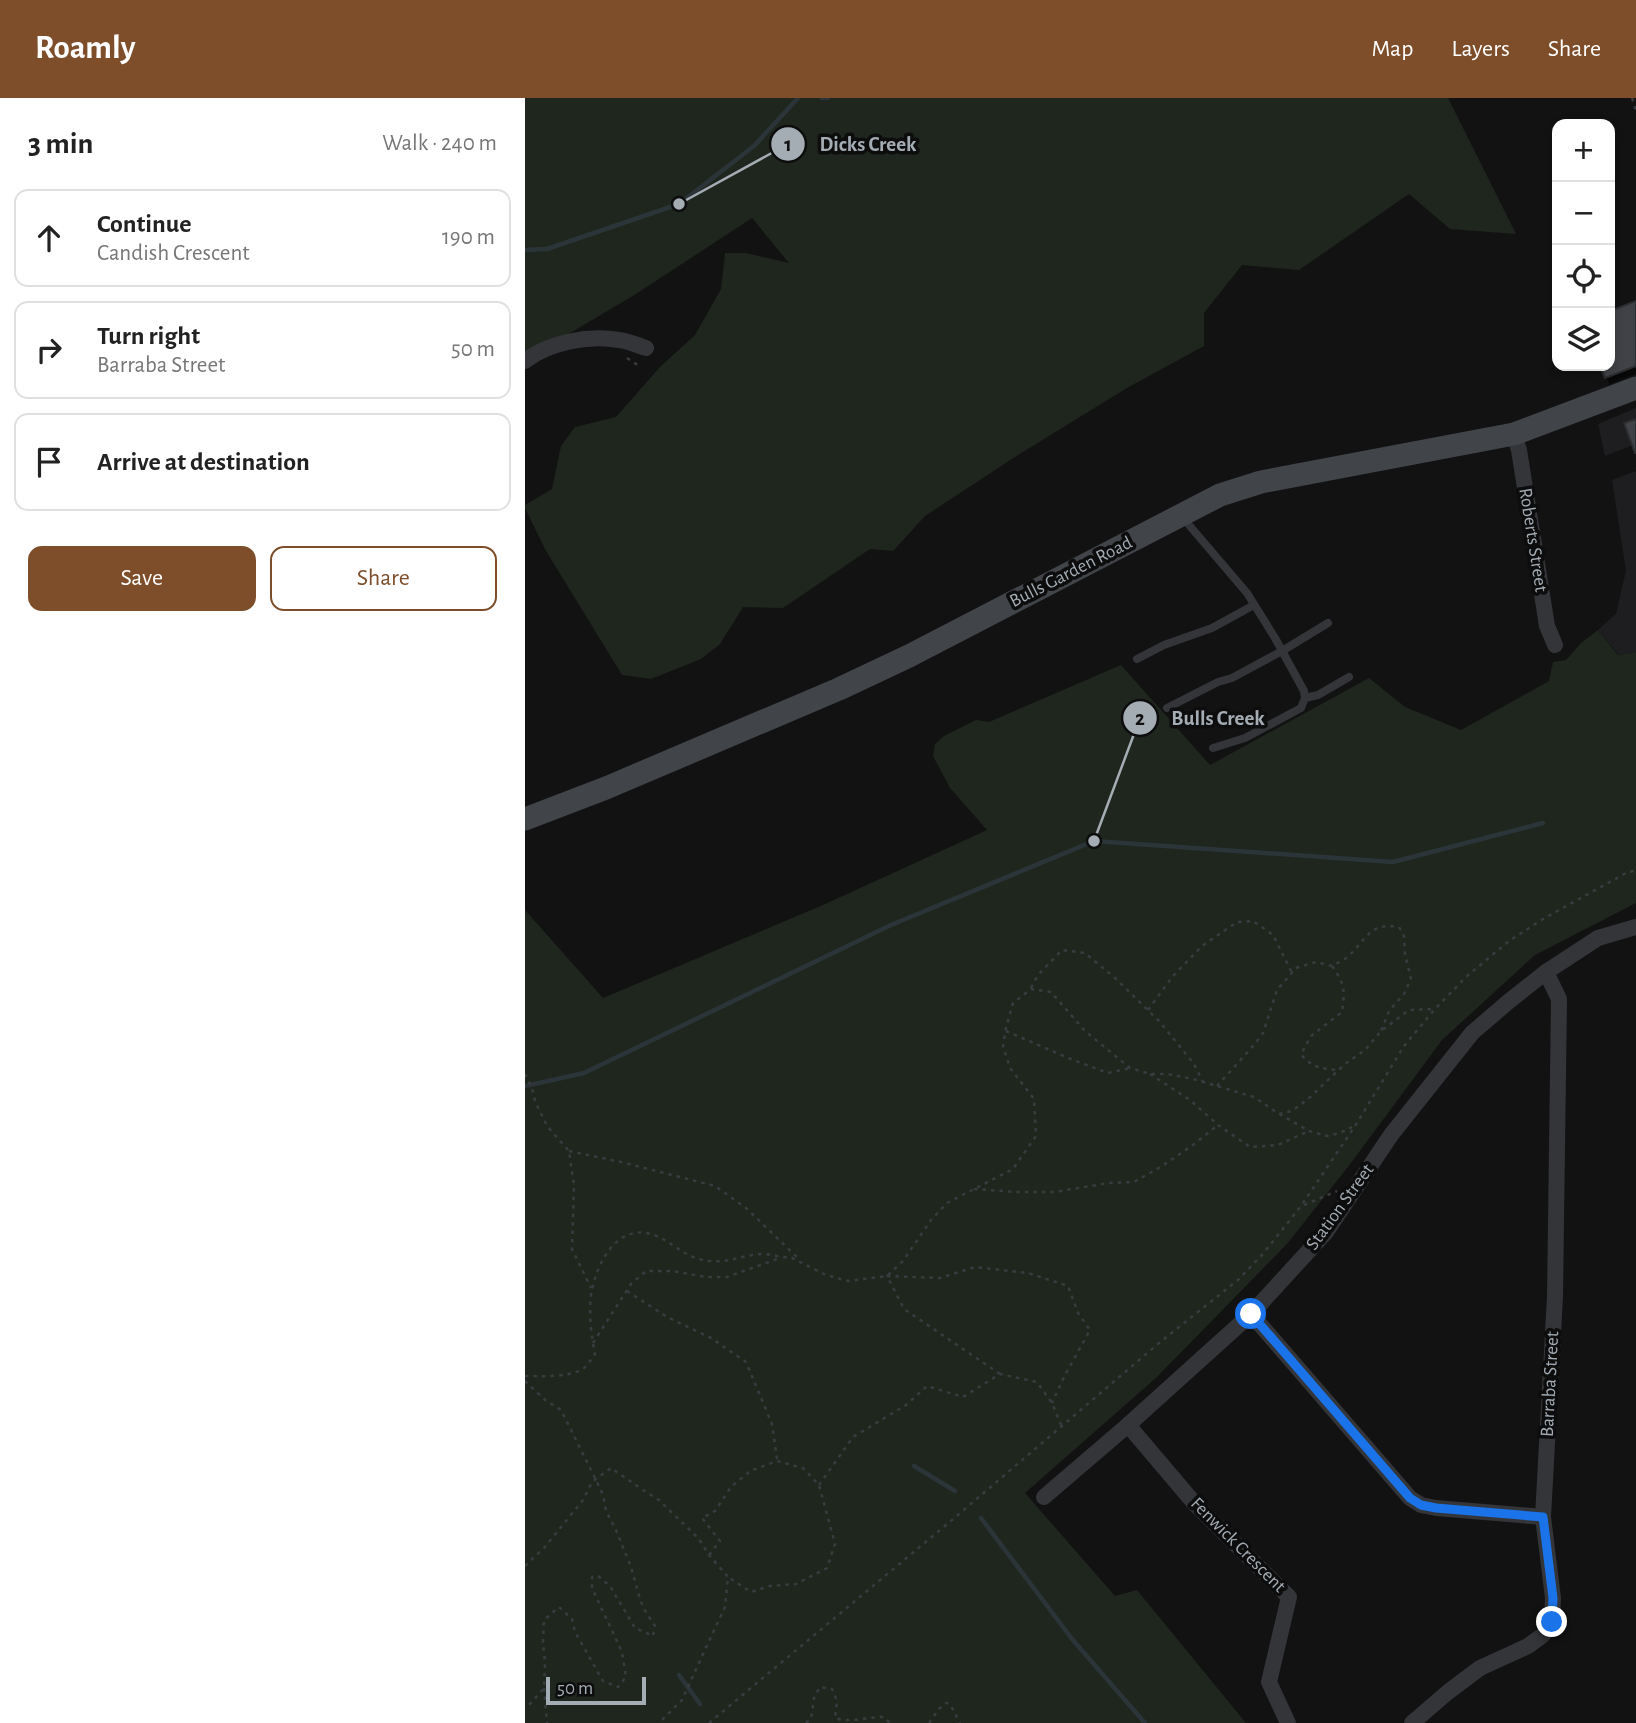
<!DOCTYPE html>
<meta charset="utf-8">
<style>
:root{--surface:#fff;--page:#f2f2f2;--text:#222;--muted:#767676;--line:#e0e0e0;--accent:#7d4e29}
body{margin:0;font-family:"Alegreya Sans",sans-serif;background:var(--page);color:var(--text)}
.controls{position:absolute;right:21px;top:21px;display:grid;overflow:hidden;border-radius:14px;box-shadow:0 4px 10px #0003}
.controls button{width:63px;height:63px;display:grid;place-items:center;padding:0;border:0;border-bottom:2px solid var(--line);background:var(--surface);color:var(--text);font:35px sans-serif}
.scale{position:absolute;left:21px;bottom:18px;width:100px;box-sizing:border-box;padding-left:7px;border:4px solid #a4acb4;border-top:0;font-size:19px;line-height:24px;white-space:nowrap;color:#a4acb4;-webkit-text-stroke:5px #0d0d0e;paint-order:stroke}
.stop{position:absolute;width:21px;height:21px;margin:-16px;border:5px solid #1a73e8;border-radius:50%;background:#fff}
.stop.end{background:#1a73e8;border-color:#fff;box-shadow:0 2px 7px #0008}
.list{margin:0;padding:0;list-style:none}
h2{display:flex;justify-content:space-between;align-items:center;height:91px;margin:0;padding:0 28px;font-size:30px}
h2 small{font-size:23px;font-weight:400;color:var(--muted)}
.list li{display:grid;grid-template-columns:46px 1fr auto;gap:21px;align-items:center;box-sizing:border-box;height:98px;margin:0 14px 14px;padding:0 14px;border:2px solid var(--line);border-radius:14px}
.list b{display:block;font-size:26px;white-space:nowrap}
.list p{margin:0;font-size:23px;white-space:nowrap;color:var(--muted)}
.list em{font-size:23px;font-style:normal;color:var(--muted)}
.actions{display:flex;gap:14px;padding:21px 28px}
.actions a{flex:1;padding:16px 0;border:2px solid var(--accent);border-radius:14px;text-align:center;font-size:24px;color:var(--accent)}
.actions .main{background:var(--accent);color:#fff}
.icon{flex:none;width:38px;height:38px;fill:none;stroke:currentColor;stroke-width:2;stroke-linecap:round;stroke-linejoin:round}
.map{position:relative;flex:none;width:1111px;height:1625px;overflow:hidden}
header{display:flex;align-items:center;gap:42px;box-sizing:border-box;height:98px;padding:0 35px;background:var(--accent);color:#fff}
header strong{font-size:33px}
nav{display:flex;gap:38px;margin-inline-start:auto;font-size:24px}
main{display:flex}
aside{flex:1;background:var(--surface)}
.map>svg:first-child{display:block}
.built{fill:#1e1e20}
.green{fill:#1f261e}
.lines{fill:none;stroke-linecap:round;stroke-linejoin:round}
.stream{stroke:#2b3539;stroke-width:4.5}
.building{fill:#414346;stroke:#2c2d2f;stroke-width:2;filter:url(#shadow)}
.path{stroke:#393c3f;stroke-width:2.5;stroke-dasharray:3.5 5;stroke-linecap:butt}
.service{stroke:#333538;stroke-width:8}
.minor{stroke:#333538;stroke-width:16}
.secondary{stroke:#414448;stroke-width:23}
.route{stroke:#1a73e8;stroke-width:9}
.labels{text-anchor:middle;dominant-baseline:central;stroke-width:7;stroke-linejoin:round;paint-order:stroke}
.street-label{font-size:19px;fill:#a4acb4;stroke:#0d0d0e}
.leader{fill:none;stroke:#a4acb4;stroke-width:2.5}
.callout-dot{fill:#a4acb4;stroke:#0d0d0e;stroke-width:2.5}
.mark-label{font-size:21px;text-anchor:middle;font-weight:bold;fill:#111}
.callout-label{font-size:21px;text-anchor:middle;font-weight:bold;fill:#a4acb4;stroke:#0d0d0e;stroke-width:7;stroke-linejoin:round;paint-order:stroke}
</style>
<header>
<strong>Roamly</strong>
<nav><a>Map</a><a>Layers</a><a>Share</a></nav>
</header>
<main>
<aside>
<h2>3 min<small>Walk · 240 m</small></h2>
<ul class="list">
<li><svg class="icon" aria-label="ahead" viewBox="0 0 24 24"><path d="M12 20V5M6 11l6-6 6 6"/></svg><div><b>Continue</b><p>Candish Crescent</p></div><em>190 m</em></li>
<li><svg class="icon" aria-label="right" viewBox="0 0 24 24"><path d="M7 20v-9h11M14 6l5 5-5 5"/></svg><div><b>Turn right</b><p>Barraba Street</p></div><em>50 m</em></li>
<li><svg class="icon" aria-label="arrive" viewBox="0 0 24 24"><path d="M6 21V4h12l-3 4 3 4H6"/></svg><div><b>Arrive at destination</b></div></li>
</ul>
<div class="actions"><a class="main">Save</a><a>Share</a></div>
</aside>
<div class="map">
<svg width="1111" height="1625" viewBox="0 0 1111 1625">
<defs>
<filter id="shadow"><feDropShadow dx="5" dy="5" stdDeviation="0" flood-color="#0009"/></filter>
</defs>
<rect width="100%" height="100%" fill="#121213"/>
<g class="built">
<polygon points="1111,310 1111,346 1080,358 1073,326"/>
<polygon points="1111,373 1111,554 1094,557 1073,532 1091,516 1101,473 1087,382"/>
</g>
<g class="green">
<polygon points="0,0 923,0 991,136 925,131 884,96 774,172 717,167 679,215 679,248 602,290 493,357 400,418 368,453 345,451 258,510 218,509 195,546 176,561 126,581 97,577 21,453 0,410 0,407 27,391 36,348 50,329 91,319 135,269 170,237 196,191 200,155 221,155 264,165 227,120 111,196 25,247 0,257"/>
<polygon points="1073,532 1093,557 1111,554 1111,805 1010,857 917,942 826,1065 762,1146 632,1279 500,1395 590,1498 612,1492 721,1625 0,1625 0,812 78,900 298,807 462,732 425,690 408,658 410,646 419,638 451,622 464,624 596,567 685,667 844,580 880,609 936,632 1024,583 1028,564 1041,562 1056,545"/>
</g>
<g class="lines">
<g class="stream">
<polyline points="297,0 303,0"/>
<polyline points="0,152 22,151 154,106 229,48 273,0"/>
<polyline points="0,988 59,975 366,827 569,743 868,764 1018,725"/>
<polyline points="389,1368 430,1393"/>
<polyline points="456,1420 547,1541 620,1625"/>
<polyline points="154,1577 175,1606"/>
</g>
</g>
<g class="building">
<polygon points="1111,203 1111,268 1080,280 1075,268 1085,268 1085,213"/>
<polygon points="1111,321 1111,355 1110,355 1099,325"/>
</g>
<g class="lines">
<g class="path">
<polyline points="1107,0 1111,13"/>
<polyline points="102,260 114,268"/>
<path d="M807,868C820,886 820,893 817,914L786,938L776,956C786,970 798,971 815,972"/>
<polyline points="506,890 513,877 537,852 560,855 590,880 634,923 669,966 678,984"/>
<polyline points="623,912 648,878 677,848 712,824 728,823 748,837 767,875"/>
<polyline points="481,933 548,962 583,975 605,970"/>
<polyline points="0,976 7,990 10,1003 22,1028 44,1053 49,1087 47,1151 66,1190"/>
<polyline points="625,976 665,1002 693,1027 725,1049 753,1047 784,1033"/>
<path d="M692,988L730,946L738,935L752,892L771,870L791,864L807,868C812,865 818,863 822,859C842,843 842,824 874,829L879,838L880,856L886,881L879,896L864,913L856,933"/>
<polyline points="754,1016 767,1013 783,1001 820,966 840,952 856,933 884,912 910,911"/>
<polyline points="44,1053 96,1064 190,1088 221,1110 274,1161"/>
<polyline points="449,1091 491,1094 529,1094 584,1085 609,1084 637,1068 668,1047 693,1027"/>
<polyline points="779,1107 812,1093"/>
<polyline points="102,1193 142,1219 186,1240 221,1264 247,1326 252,1361"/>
<polyline points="68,1245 106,1186 121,1173 147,1173 181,1179 202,1179 255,1160"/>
<polyline points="475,1276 379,1211 362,1178 415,1180 450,1169 503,1175 543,1188 553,1215 565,1232 540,1277 527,1305"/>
<path d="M0,1278C16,1278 45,1280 59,1270C63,1267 66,1261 70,1256C66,1238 63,1210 67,1192C72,1166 90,1130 121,1135C141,1138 155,1156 174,1161C201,1168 213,1157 238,1156C247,1156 256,1160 265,1159L301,1177L323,1183L362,1178L378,1163L406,1122L422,1105L488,1071L511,1038L509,1001L485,970L478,948L481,930L488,905L506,891L526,894L560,933L605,970L625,976H643L668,981L729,999L751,1014L784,1033L802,1038L815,1035L827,1029"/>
<polyline points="0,1283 20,1302 36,1312 71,1382 78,1397 81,1413 91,1432 106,1469 115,1501 119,1511 130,1528 128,1538 110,1530 85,1488 73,1478 67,1479 67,1490 97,1554 101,1579 93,1589 78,1583 50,1534 47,1521 34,1509 19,1522 18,1544 20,1565 19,1590 7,1604 0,1610"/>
<polyline points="294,1387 328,1339 381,1307 402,1288 438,1299 475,1276 512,1284 527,1305 536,1327"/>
<polyline points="184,1457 195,1443 177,1420 190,1413 206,1389 225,1373 252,1363 278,1370 294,1387 310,1446 302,1470 271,1486 245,1488 226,1494 203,1479"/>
<polyline points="0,1468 19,1450 58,1402 67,1384 86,1370 118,1392 134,1402 174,1441 184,1457 203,1479 200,1509 179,1554 157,1602 134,1625"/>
<polyline points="19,1590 22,1625"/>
<polyline points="184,1625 427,1422 634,1245 713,1182 737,1157 776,1108 830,1028 879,948 910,911 942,878 984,843 1018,821 1101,775 1111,772"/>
<path d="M281,1625L286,1621L289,1600L295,1589L307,1591L312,1603L310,1620C325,1625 342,1619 359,1619L365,1625"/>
<polyline points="404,1625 414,1611 421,1605 425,1606 435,1625"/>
</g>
<g class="service">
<polyline points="658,420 722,495 750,540 779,593 780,600 776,610 720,640 688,650"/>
<polyline points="612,561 639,547 687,530 729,507"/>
<polyline points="780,600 793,597 824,579"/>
<polyline points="642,610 693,584 707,580 757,553 803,525"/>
</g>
<g class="minor">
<path d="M0,263C24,244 64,237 94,242C103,243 112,247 121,250"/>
<polyline points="989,336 994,352 1022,528 1030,547"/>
<polyline points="726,1216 885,1400 896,1407 911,1410 1018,1419"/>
<polyline points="603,1327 670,1406 764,1499 744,1584 763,1625"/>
<polyline points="519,1399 603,1327 726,1216 801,1134 866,1037 947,935 983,904 1021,874 1073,840 1111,829"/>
<polyline points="887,1625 923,1594 955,1570 1003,1548 1018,1537 1027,1524 1028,1500 1018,1419 1030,1198 1034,901 1021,874"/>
</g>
<polyline class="secondary" points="0,721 81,690 314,591 384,558 695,397 736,384 989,336 1111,290"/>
</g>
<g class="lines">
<polyline class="route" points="726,1216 885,1400 896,1407 911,1410 1018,1419 1028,1500 1027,1524"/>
</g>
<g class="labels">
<g class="street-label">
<text transform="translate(1008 442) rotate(81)">Roberts Street</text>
<text transform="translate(546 474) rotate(-27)">Bulls Garden Road</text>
<text transform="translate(815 1109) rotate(-54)">Station Street</text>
<text transform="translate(1025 1286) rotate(-87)">Barraba Street</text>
<text transform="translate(713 1447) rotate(45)">Fenwick Crescent</text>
</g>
</g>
<path class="leader" d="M154 106L263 46M569 743L615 620"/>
<g class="callout-dot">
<circle cx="154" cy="106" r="7"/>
<circle cx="569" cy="743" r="7"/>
<circle cx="263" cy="46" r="18"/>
<circle cx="615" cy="620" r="18"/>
</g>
<g class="mark-label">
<text x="263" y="53">1</text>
<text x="615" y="627">2</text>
</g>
<g class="callout-label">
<text x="343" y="53">Dicks Creek</text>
<text x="693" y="627">Bulls Creek</text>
</g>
</svg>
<div class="controls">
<button>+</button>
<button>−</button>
<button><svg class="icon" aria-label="locate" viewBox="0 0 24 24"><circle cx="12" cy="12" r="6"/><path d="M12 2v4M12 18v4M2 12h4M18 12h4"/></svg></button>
<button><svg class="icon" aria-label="layers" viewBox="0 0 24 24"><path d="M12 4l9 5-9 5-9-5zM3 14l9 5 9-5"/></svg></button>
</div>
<div class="scale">50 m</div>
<div class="stop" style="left:726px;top:1216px"></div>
<div class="stop end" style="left:1027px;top:1524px"></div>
</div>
</main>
